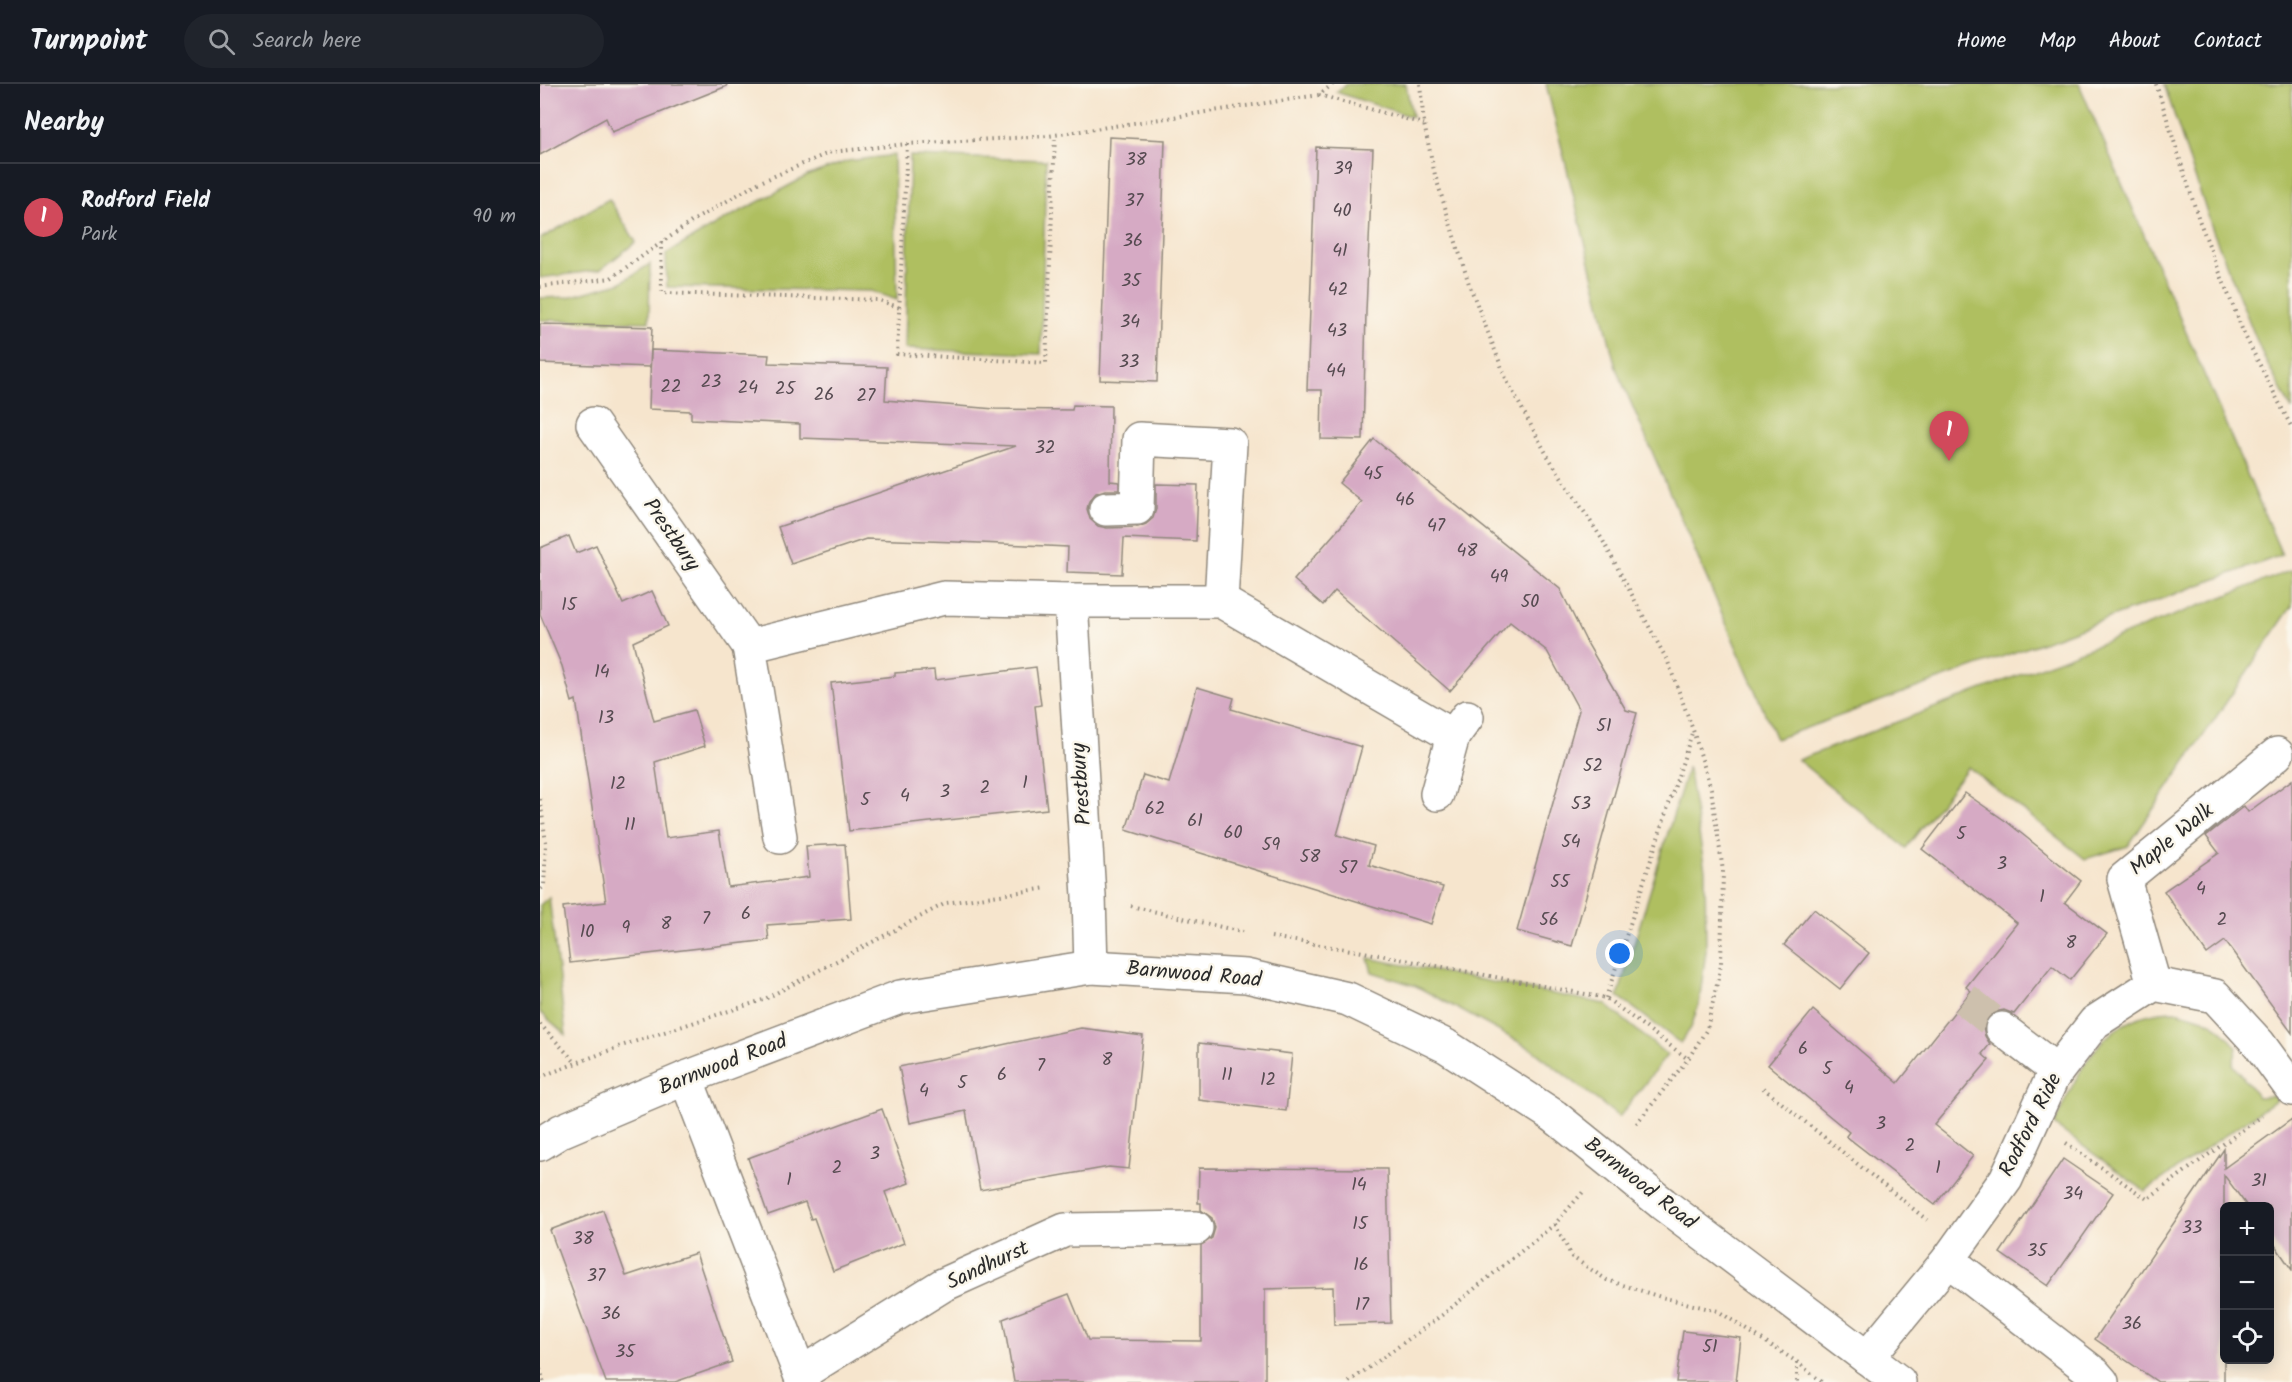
<!DOCTYPE html>
<meta charset="utf-8">
<style>
:root{--surface:#171b24;--page:#20242c;--text:#f1f3f6;--muted:#9ea1a6;--line:#363941;--accent:#d1495b}
body{margin:0;font-family:Kalam,sans-serif;background:var(--page);color:var(--text)}
.controls{position:absolute;right:18px;bottom:18px;display:grid;overflow:hidden;border-radius:9px;box-shadow:0 3px 15px #0003}
.controls button{width:54px;height:54px;display:grid;place-items:center;padding:0;border:0;border-bottom:2px solid var(--line);background:var(--surface);color:var(--text);font:30px sans-serif}
.you{position:absolute;left:1080px;top:870px;width:21px;height:21px;margin:-15px;border:4px solid #fff;border-radius:50%;background:#1a73e8;box-shadow:0 0 0 9px #1a73e833}
.badge{display:grid;place-items:center;width:39px;height:39px;border-radius:50%;background:var(--accent);color:#fff;font-size:20px;font-weight:700}
.pin{position:absolute;translate:-50% -50px;filter:drop-shadow(0 2px 3px #0008)}
.pin::after{content:'';position:absolute;top:32px;width:21px;height:18px;background:inherit;clip-path:polygon(0 0,100% 0,50% 100%)}
.list{margin:0;padding:0;list-style:none}
h2{display:flex;justify-content:space-between;align-items:center;height:78px;margin:0;padding:0 24px;font-size:26px}
h2 small{font-size:20px;font-weight:400;color:var(--muted)}
.list li{display:grid;grid-template-columns:39px 1fr auto;gap:18px;align-items:center;box-sizing:border-box;height:108px;padding:0 24px;border-top:2px solid var(--line)}
.list b{display:block;font-size:22px;white-space:nowrap}
.list p{margin:0;font-size:20px;white-space:nowrap;color:var(--muted)}
.list em{font-size:20px;font-style:normal;color:var(--muted)}
.icon{flex:none;width:33px;height:33px;fill:none;stroke:currentColor;stroke-width:2;stroke-linecap:round;stroke-linejoin:round}
.map{position:relative;flex:none;width:1752px;height:1298px;overflow:hidden}
header{display:flex;align-items:center;gap:36px;box-sizing:border-box;height:84px;padding:0 30px;background:var(--surface);border-bottom:2px solid var(--line)}
header strong{font-size:28px}
nav{display:flex;gap:33px;margin-inline-start:auto;font-size:21px}
.search{width:420px;height:54px;background:var(--page);display:flex;align-items:center;gap:15px;box-sizing:border-box;padding:0 21px;border-radius:33px;color:var(--muted);font-size:22px}
main{display:flex}
aside{flex:1;background:var(--surface)}
.map>svg:first-child{display:block}
.green{fill:#afbf61;stroke:#6d7546;stroke-width:1.5}
.building{fill:#d6aac4}
.lines{fill:none;stroke-linecap:round;stroke-linejoin:round}
.minor-tunnel{stroke:#cdc0ad;stroke-width:33;stroke-dasharray:33 16;stroke-linecap:butt}
.minor-casing{stroke:#90887c;stroke-width:36}
.path{stroke:#90887c;stroke-width:4;stroke-dasharray:1.5 4.5;stroke-linecap:butt}
.minor{stroke:#fff;stroke-width:33}
.minor-bridge-casing{stroke:#90887c;stroke-width:36;stroke-linecap:butt}
.minor-bridge{stroke:#fff;stroke-width:33}
.labels{text-anchor:middle;dominant-baseline:central;stroke-width:5;stroke-linejoin:round;paint-order:stroke}
.number-label{font-size:18px;fill:#564b51}
.street-label{font-size:21px;fill:#2b2b2b;stroke:#fbf7ec}
</style>
<header>
<strong>Turnpoint</strong>
<div class="search"><svg class="icon" aria-label="search" viewBox="0 0 24 24"><circle cx="10" cy="10" r="6"/><path d="M15 15l6 6"/></svg>Search here</div>
<nav><a>Home</a><a>Map</a><a>About</a><a>Contact</a></nav>
</header>
<main>
<aside>
<h2>Nearby<small></small></h2>
<ul class="list">
<li><span class="badge">1</span><div><b>Rodford Field</b><p>Park</p></div><em>90 m</em></li>
</ul>
</aside>
<div class="map">
<svg width="1752" height="1298" viewBox="0 0 1752 1298">
<rect width="100%" height="100%" fill="#fbf7ec"/>
<filter id="ink" filterUnits="userSpaceOnUse"><feTurbulence type="fractalNoise" baseFrequency=".0167" numOctaves="2"/><feDisplacementMap in="SourceGraphic" scale="12" xChannelSelector="R" yChannelSelector="G"/><feConvolveMatrix kernelMatrix="1 2 1 2 8 2 1 2 1" color-interpolation-filters="sRGB"/></filter>
<filter id="wash" filterUnits="userSpaceOnUse"><feTurbulence type="fractalNoise" baseFrequency=".008" numOctaves="4" result="noise"/><feDisplacementMap in="SourceGraphic" scale="24" xChannelSelector="R" yChannelSelector="G"/><feGaussianBlur stdDeviation="1.35" result="paint"/><feColorMatrix in="noise" values="0 0 0 0 0 0 0 0 0 0 0 0 0 0 0 0 0 1.4 0 .05"/><feComposite in="paint" operator="in"/></filter>
<g filter="url(#wash)">
<rect width="100%" height="100%" fill="#f6e5cd"/>
<g class="green">
<polygon points="807,0 866,0 872,33 796,8"/>
<polygon points="1006,0 1539,0 1742,471 1236,655 1076,284"/>
<polygon points="1624,0 1752,0 1752,326 1723,272 1673,147"/>
<polygon points="354,71 357,216 331,207 127,203 126,170 180,138 269,91 308,77"/>
<polygon points="370,72 506,76 501,270 365,265"/>
<polygon points="69,115 96,158 60,186 0,194 0,155"/>
<polygon points="110,180 109,238 0,236 0,214 28,213 80,199"/>
<polygon points="1752,486 1752,522 1588,762 1545,775 1428,683 1366,764 1258,676"/>
<polygon points="1148,683 1165,786 1166,867 1159,919 1151,944 1140,959 1078,912"/>
<polygon points="9,813 26,951 0,928 0,821"/>
<polygon points="828,874 1065,920 1127,971 1079,1033 990,964 876,902 832,888"/>
<path d="M1635,927C1667,935 1677,937 1697,964L1693,980L1718,1013L1734,1012L1736,1016L1605,1107L1514,1041C1540,984 1563,928 1635,927Z"/>
</g>
<g id="blocks">
<g class="building">
<polygon points="0,0 186,0 187,2 72,48 66,34 0,71"/>
<polygon points="569,53 625,56 617,298 560,296"/>
<polygon points="776,63 833,65 826,227 823,356 781,355 782,306 767,306"/>
<polygon points="0,240 112,243 110,283 0,279"/>
<polygon points="111,266 229,271 228,279 347,283 345,316 455,325 532,326 533,321 571,322 570,397 579,398 579,406 565,406 556,409 549,417 547,425 550,435 558,442 567,444 598,443 606,440 613,434 616,425 616,400 658,401 656,457 584,454 582,490 527,488 528,463 417,458 326,455 251,480 238,443 476,362 260,354 260,340 151,335 151,327 109,325"/>
<polygon points="834,355 1020,505 1046,557 1086,626 1097,629 1032,862 977,847 1039,626 1007,567 970,538 910,607 795,507 783,521 754,496 822,418 799,399"/>
<polygon points="29,452 36,469 56,461 83,520 112,507 128,542 93,558 114,637 154,626 165,662 115,678 126,754 179,747 188,803 269,793 266,762 305,760 311,835 227,841 229,856 30,879 23,823 66,818 36,616 32,618 22,582 0,530 0,464"/>
<polygon points="496,583 501,621 495,622 507,725 309,747 291,599 355,592 355,589 394,586 395,596"/>
<polygon points="657,603 694,614 691,625 822,663 797,751 834,762 829,781 903,803 891,840 586,746 603,691 629,699"/>
<polygon points="1752,696 1752,949 1685,857 1667,870 1624,807 1679,769 1666,752 1704,722 1708,728"/>
<polygon points="1425,709 1467,738 1541,797 1525,818 1567,850 1530,896 1512,882 1474,930 1464,926 1454,928 1447,934 1443,943 1445,952 1450,960 1442,970 1449,976 1394,1041 1433,1072 1395,1121 1306,1052 1309,1048 1228,981 1273,926 1358,999 1431,907 1426,903 1477,839 1382,765"/>
<polygon points="1274,825 1329,869 1300,905 1244,861"/>
<polygon points="541,944 603,952 589,1085 569,1083 440,1106 426,1027 370,1039 359,983"/>
<polygon points="659,959 752,970 746,1027 659,1016"/>
<polygon points="342,1025 369,1099 345,1108 364,1159 293,1187 274,1134 271,1135 265,1118 228,1131 208,1074"/>
<polygon points="1752,1035 1752,1186 1730,1154 1730,1122 1707,1122 1684,1091 1684,1298 1618,1298 1555,1255 1684,1065 1684,1084"/>
<polygon points="1523,1075 1573,1109 1508,1202 1460,1169"/>
<polygon points="659,1084 847,1085 851,1239 794,1241 793,1203 725,1205 725,1298 474,1298 463,1235 529,1210 548,1256 661,1257 661,1161 672,1154 675,1144 672,1134 661,1126 661,1119 658,1119"/>
<polygon points="63,1126 86,1192 156,1169 192,1278 135,1298 66,1298 10,1146"/>
<polygon points="1143,1247 1201,1254 1196,1298 1136,1298"/>
</g>
</g>
</g>
<g filter="url(#ink)">
<use href="#blocks" fill-opacity="0" stroke="#90887c" stroke-width="1.5"/>
<g class="lines">
<polyline class="minor-tunnel" points="1425,915 1462,945"/>
<g class="minor-casing">
<g id="minor">
<polyline points="53,340 209,562 404,514 531,517 549,812 551,883"/>
<polyline points="566,425 597,424 599,355 690,360 681,517"/>
<polyline points="531,517 681,517 913,652 927,633"/>
<polyline points="209,562 240,753"/>
<polyline points="897,710 913,652"/>
<polyline points="1614,900 1584,795 1737,670"/>
<polyline points="1462,945 1517,987"/>
<polyline points="146,994 263,1298"/>
<polyline points="0,1060 21,1047 146,994 360,913 551,883 706,892 808,915 906,962 1014,1032"/>
<polyline points="1123,1120 1359,1298"/>
<polyline points="1408,1176 1555,1290 1562,1298"/>
<polyline points="1327,1274 1408,1176 1466,1095 1512,994 1517,987 1555,938 1614,900 1675,912 1719,960 1752,1005"/>
<polyline points="262,1289 403,1201 525,1146 656,1144"/>
</g>
</g>
<g class="path">
<polyline points="880,0 884,40 895,91 929,200 967,297 1007,371 1062,455 1128,578 1153,646 1171,705 1183,787 1181,881 1167,945 1148,975 1094,1043"/>
<polyline points="1616,0 1659,136 1704,250 1752,344"/>
<polyline points="779,11 884,40"/>
<polyline points="367,60 357,270 506,279 515,51"/>
<polyline points="121,158 122,209 339,216 360,224"/>
<polyline points="0,203 71,194 154,136 218,99 291,68 367,60 508,52 779,11 793,0"/>
<polyline points="0,715 6,759 4,802 0,806"/>
<polyline points="591,822 703,848"/>
<polyline points="731,853 823,868 1066,914 1148,975"/>
<polyline points="1066,914 1153,646"/>
<polyline points="0,940 36,979"/>
<polyline points="0,993 81,962 223,916 406,819 507,804"/>
<polyline points="1223,1004 1387,1136"/>
<polyline points="1526,1059 1607,1115 1722,1032"/>
<polyline points="1015,1140 1032,1173 1067,1196 1121,1213 1178,1227 1257,1278 1282,1298"/>
<polyline points="1257,1278 1257,1298"/>
<polyline points="0,1285 4,1298"/>
<polyline points="809,1298 902,1231 1015,1140 1043,1108"/>
</g>
<use href="#minor" class="minor"/>
<g class="minor-bridge-casing">
<polyline id="minor-bridge" points="1014,1032 1123,1120"/>
</g>
<use href="#minor-bridge" class="minor-bridge"/>
</g>
</g>
<g class="labels">
<g class="number-label">
<text x="596" y="76">38</text>
<text x="803" y="85">39</text>
<text x="594" y="117">37</text>
<text x="802" y="127">40</text>
<text x="593" y="157">36</text>
<text x="800" y="167">41</text>
<text x="591" y="197">35</text>
<text x="798" y="206">42</text>
<text x="590" y="238">34</text>
<text x="797" y="247">43</text>
<text x="589" y="278">33</text>
<text x="796" y="287">44</text>
<text x="171" y="298">23</text>
<text x="131" y="303">22</text>
<text x="208" y="304">24</text>
<text x="245" y="305">25</text>
<text x="284" y="311">26</text>
<text x="326" y="312">27</text>
<text x="505" y="364">32</text>
<text x="833" y="390">45</text>
<text x="865" y="416">46</text>
<text x="896" y="442">47</text>
<text x="927" y="467">48</text>
<text x="959" y="493">49</text>
<text x="990" y="518">50</text>
<text x="29" y="521">15</text>
<text x="62" y="588">14</text>
<text x="66" y="634">13</text>
<text x="1064" y="642">51</text>
<text x="1053" y="682">52</text>
<text x="485" y="699">1</text>
<text x="78" y="700">12</text>
<text x="445" y="704">2</text>
<text x="405" y="708">3</text>
<text x="365" y="712">4</text>
<text x="325" y="716">5</text>
<text x="1041" y="720">53</text>
<text x="615" y="725">62</text>
<text x="655" y="737">61</text>
<text x="90" y="741">11</text>
<text x="693" y="749">60</text>
<text x="1421" y="750">5</text>
<text x="1031" y="758">54</text>
<text x="731" y="761">59</text>
<text x="770" y="773">58</text>
<text x="1462" y="780">3</text>
<text x="808" y="784">57</text>
<text x="1020" y="798">55</text>
<text x="1661" y="805">4</text>
<text x="1502" y="813">1</text>
<text x="206" y="830">6</text>
<text x="166" y="835">7</text>
<text x="1009" y="836">56</text>
<text x="1682" y="836">2</text>
<text x="126" y="840">8</text>
<text x="86" y="844">9</text>
<text x="47" y="848">10</text>
<text x="1531" y="859">8</text>
<text x="1263" y="965">6</text>
<text x="567" y="976">8</text>
<text x="501" y="982">7</text>
<text x="1287" y="985">5</text>
<text x="462" y="991">6</text>
<text x="687" y="991">11</text>
<text x="728" y="996">12</text>
<text x="422" y="999">5</text>
<text x="1309" y="1004">4</text>
<text x="384" y="1007">4</text>
<text x="1341" y="1040">3</text>
<text x="1370" y="1062">2</text>
<text x="335" y="1070">3</text>
<text x="297" y="1084">2</text>
<text x="1398" y="1084">1</text>
<text x="249" y="1096">1</text>
<text x="1719" y="1097">31</text>
<text x="819" y="1101">14</text>
<text x="1533" y="1110">34</text>
<text x="820" y="1140">15</text>
<text x="1652" y="1144">33</text>
<text x="43" y="1155">38</text>
<text x="1497" y="1167">35</text>
<text x="821" y="1181">16</text>
<text x="56" y="1192">37</text>
<text x="822" y="1221">17</text>
<text x="71" y="1230">36</text>
<text x="1592" y="1240">36</text>
<text x="1170" y="1263">51</text>
<text x="85" y="1268">35</text>
</g>
<g class="street-label">
<text transform="translate(131 451) rotate(55)">Prestbury</text>
<text transform="translate(542 700) rotate(-94)">Prestbury</text>
<text transform="translate(1632 756) rotate(-39)">Maple Walk</text>
<text transform="translate(654 891) rotate(5)">Barnwood Road</text>
<text transform="translate(183 981) rotate(-21)">Barnwood Road</text>
<text transform="translate(1491 1041) rotate(-63)">Rodford Ride</text>
<text transform="translate(1100 1100) rotate(38)">Barnwood Road</text>
<text transform="translate(448 1182) rotate(-25)">Sandhurst</text>
</g>
</g>
</svg>
<div class="controls">
<button>+</button>
<button>−</button>
<button><svg class="icon" aria-label="locate" viewBox="0 0 24 24"><circle cx="12" cy="12" r="6"/><path d="M12 2v4M12 18v4M2 12h4M18 12h4"/></svg></button>
</div>
<div class="you"></div>
<div class="pin badge" style="left:1409px;top:377px">1</div>
</div>
</main>
